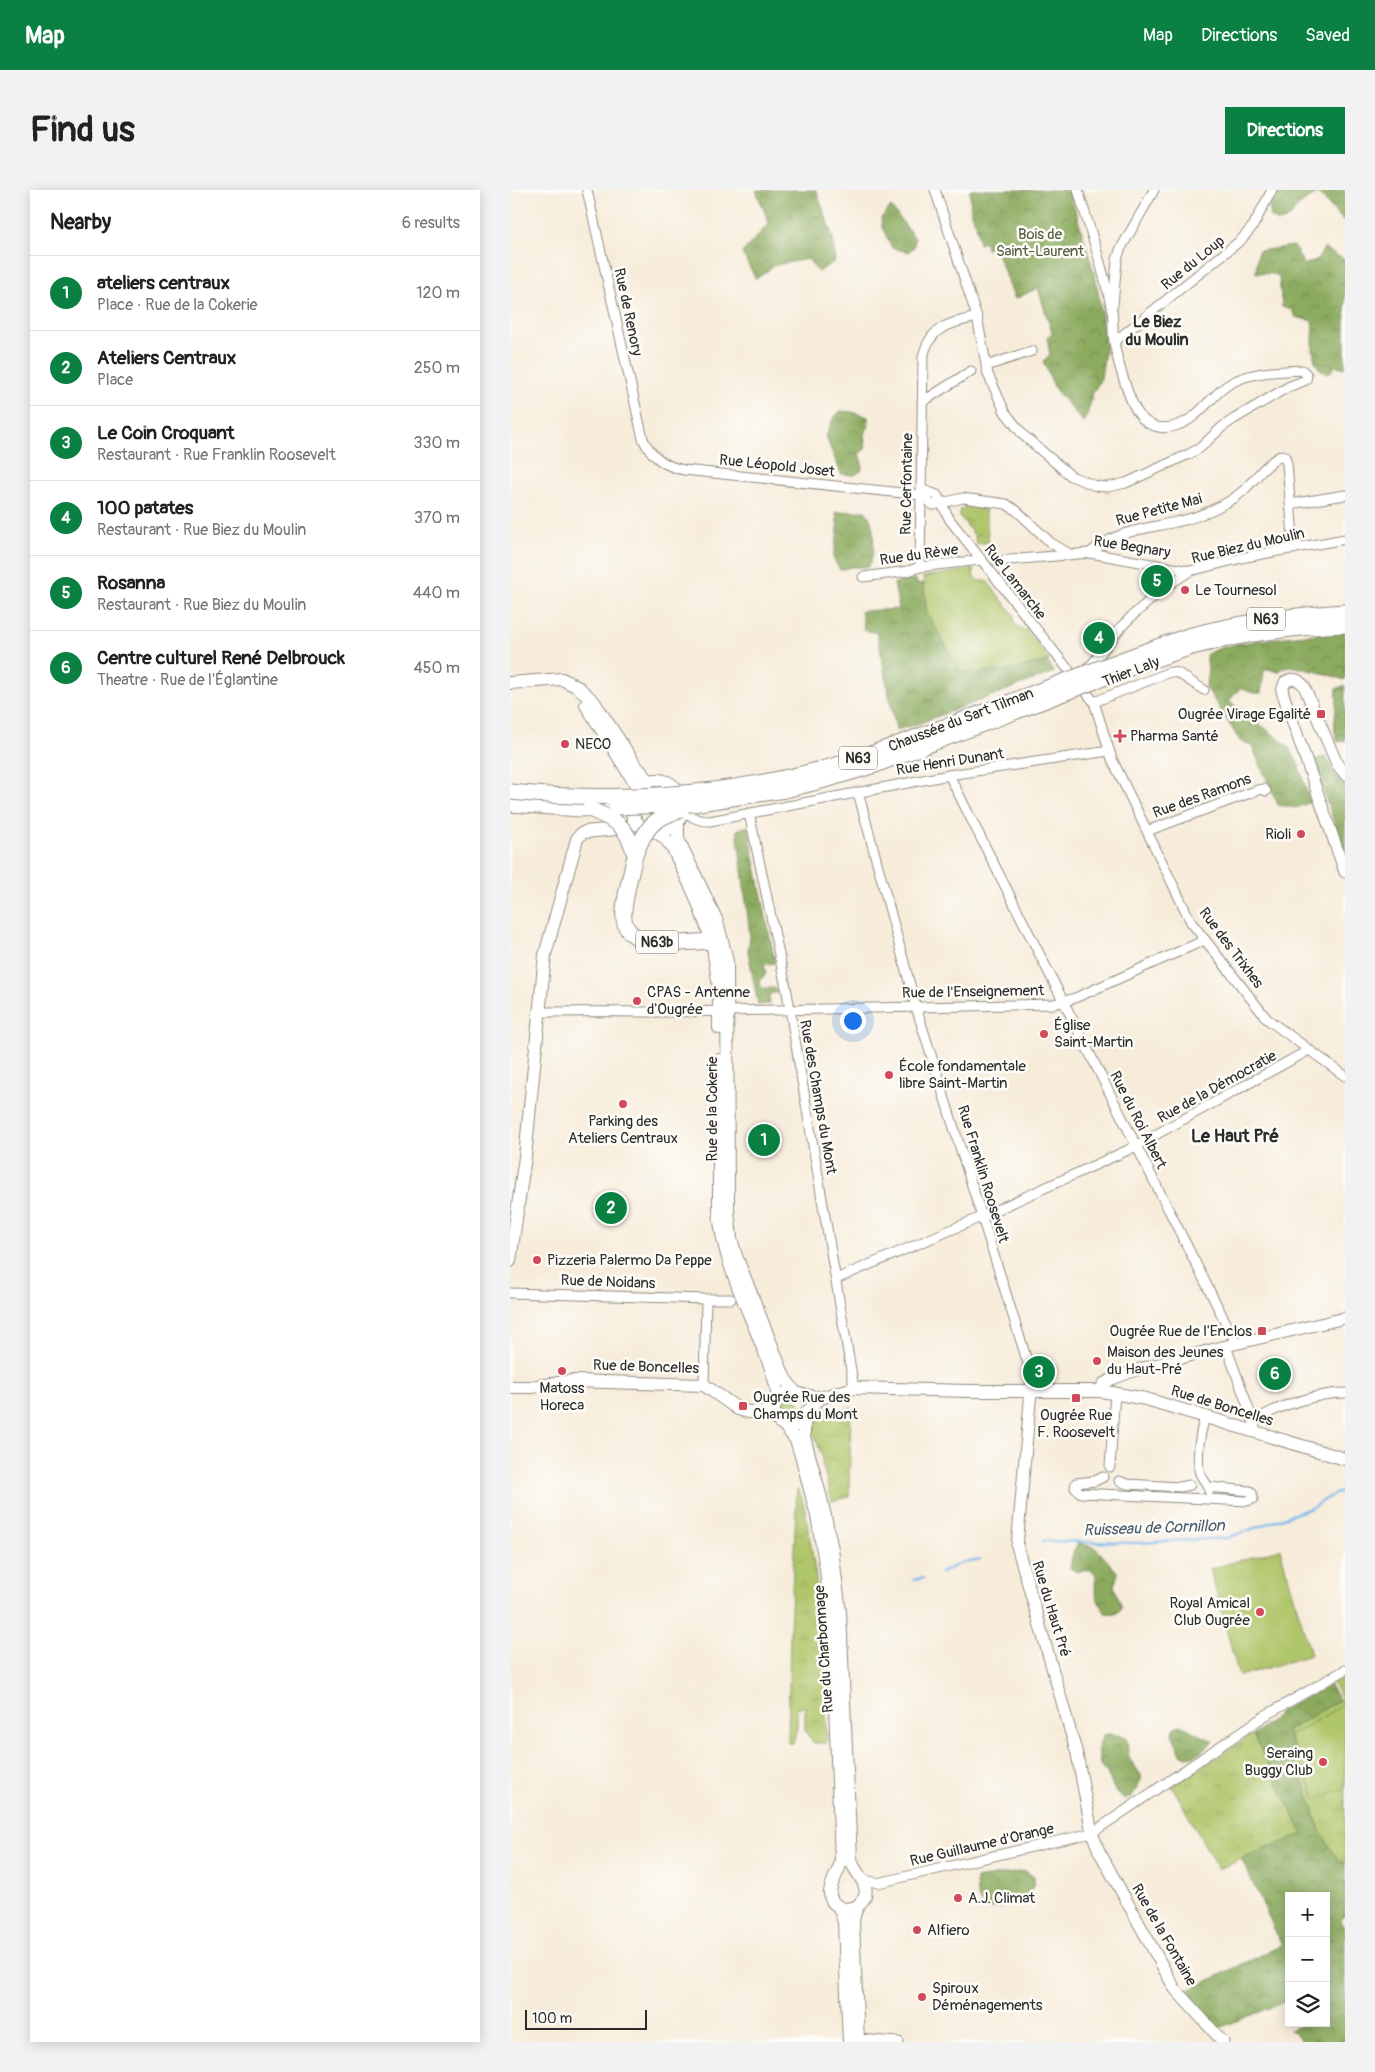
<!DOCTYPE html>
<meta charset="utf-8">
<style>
:root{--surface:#fff;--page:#f2f2f2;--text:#202124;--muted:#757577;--line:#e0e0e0;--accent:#0b8043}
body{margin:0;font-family:Pangolin,sans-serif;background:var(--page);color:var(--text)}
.controls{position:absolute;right:15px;bottom:15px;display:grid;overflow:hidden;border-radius:0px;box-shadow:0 2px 12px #0003}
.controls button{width:45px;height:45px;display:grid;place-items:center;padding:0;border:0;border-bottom:1px solid var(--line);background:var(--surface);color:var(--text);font:25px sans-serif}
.scale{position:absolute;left:15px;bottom:12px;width:122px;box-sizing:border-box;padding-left:5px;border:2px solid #2b2b2b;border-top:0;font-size:14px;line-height:18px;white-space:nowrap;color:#2b2b2b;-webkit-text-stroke:4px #fdfcf7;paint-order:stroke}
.you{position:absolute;left:342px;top:830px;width:18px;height:18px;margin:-12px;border:4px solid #fff;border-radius:50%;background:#1a73e8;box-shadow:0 0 0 8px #1a73e833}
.badge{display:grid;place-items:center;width:32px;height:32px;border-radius:50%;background:var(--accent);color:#fff;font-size:16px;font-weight:700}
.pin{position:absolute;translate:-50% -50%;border:2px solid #fff;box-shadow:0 1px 5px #0006}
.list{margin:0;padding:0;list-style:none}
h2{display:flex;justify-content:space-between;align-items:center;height:65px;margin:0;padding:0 20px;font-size:21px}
h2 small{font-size:16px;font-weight:400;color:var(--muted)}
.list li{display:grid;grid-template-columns:32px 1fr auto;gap:15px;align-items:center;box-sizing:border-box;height:75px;padding:0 20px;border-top:1px solid var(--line)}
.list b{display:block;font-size:19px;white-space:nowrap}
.list p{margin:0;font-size:16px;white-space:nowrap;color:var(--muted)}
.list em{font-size:16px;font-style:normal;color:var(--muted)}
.icon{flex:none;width:28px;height:28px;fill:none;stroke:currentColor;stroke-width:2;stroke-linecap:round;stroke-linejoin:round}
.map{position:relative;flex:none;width:835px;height:1852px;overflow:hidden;border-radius:0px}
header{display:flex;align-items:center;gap:30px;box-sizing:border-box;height:70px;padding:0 25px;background:var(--accent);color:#fff}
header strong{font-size:24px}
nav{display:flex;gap:28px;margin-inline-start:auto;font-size:18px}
.intro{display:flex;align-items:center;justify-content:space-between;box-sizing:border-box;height:120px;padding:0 30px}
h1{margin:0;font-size:35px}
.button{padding:12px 22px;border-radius:0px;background:var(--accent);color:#fff;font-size:18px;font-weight:700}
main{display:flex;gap:30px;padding:0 30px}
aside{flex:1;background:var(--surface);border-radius:0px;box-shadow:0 2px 12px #0003}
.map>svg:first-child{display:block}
.grass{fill:url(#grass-tufts);stroke:#6e784b}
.forest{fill:url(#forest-crowns);stroke:#5c6b45}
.green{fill:#b0c66b;stroke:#6e784b}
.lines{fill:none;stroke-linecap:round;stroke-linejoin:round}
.stream{stroke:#7eb7ee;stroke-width:2.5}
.minor-casing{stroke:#918c82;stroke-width:11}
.tertiary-casing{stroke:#918c82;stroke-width:13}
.secondary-casing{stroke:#918c82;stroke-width:14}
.trunk-casing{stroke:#918c82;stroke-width:17}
.minor{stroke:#fff;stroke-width:9}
.tertiary{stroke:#fff;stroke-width:11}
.secondary{stroke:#fff;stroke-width:12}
.trunk{stroke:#fff;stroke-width:15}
.trunk-bridge-casing{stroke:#918c82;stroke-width:17;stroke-linecap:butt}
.trunk-bridge{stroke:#fff;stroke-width:15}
.poi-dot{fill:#d1495b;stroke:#fdfcf7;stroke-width:2}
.labels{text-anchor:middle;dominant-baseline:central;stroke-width:5;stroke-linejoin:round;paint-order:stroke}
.shield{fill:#fdfcf7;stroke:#6a6a68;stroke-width:1}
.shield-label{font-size:14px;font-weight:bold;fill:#2b2b2b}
.park-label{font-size:15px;fill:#535a3e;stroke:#fdfcf7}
.street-label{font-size:15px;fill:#2b2b2b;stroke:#fdfcf7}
.poi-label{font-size:15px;fill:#2b2b2b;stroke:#fdfcf7;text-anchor:start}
.neighbourhood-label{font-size:16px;font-weight:bold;fill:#2b2b2b;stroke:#fdfcf7}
.water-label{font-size:16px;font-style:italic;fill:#485c6f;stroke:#fdfcf7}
.quarter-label{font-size:18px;font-weight:bold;fill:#2b2b2b;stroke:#fdfcf7}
</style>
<header>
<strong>Map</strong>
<nav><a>Map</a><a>Directions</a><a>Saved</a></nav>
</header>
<div class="intro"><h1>Find us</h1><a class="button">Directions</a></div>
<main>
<aside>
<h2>Nearby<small>6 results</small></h2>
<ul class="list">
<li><span class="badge">1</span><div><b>ateliers centraux</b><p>Place · Rue de la Cokerie</p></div><em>120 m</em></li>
<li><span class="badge">2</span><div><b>Ateliers Centraux</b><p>Place</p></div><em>250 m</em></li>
<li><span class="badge">3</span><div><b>Le Coin Croquant</b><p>Restaurant · Rue Franklin Roosevelt</p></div><em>330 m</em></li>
<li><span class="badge">4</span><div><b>100 patates</b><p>Restaurant · Rue Biez du Moulin</p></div><em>370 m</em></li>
<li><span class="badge">5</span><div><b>Rosanna</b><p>Restaurant · Rue Biez du Moulin</p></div><em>440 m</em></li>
<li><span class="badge">6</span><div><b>Centre culturel René Delbrouck</b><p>Theatre · Rue de l'Églantine</p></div><em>450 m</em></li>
</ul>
</aside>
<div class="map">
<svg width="835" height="1852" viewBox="0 0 835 1852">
<defs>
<pattern id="grass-tufts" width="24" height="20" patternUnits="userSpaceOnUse" patternTransform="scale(1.25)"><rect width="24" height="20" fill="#b0c66b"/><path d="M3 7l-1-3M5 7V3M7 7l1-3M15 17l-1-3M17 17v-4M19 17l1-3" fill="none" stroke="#98aa5d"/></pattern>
<pattern id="forest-crowns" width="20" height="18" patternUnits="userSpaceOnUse" patternTransform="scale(1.25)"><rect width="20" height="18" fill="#8cab5f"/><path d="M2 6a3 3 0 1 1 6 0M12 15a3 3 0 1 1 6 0" fill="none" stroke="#738b4f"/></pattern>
</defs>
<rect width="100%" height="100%" fill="#fdfcf7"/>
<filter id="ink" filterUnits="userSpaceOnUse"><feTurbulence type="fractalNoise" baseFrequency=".02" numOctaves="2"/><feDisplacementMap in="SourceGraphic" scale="10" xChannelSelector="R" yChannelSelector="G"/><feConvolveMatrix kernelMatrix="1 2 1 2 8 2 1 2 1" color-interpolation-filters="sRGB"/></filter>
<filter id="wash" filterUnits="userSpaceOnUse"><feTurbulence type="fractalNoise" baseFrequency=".0096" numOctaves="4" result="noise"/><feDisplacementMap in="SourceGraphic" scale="20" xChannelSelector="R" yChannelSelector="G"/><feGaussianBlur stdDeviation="1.12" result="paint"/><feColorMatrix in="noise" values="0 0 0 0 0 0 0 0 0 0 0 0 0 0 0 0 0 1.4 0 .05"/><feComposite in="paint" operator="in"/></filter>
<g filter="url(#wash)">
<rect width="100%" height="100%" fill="#f7ecda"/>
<g class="grass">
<polygon points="456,317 475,319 479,352 466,354 465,346 449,325 450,320"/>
<polygon points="277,1208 288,1210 292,1221 285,1229 275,1229 270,1223 269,1216"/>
<polygon points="341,1217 339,1307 322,1311 312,1272 312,1266 303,1241 312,1222 316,1219 328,1222"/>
<path d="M287,1299C295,1310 296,1326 298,1339C312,1410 314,1482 317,1553H304L295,1541V1517H287V1537L283,1553H278L280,1441Z"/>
<polygon points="835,1507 835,1674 828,1670 810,1641 777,1541"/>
<polygon points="743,1544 794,1644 708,1679 662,1596"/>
</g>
<g class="forest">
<polygon points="246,0 306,0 323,47 325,71 308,82 298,69 265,75 246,89 232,63 259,33"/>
<polygon points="460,0 559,0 586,89 596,155 591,188 583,203 577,225 573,232 545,199 533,171 540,165 537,147 542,143 528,98 505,109 488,66 487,57 476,59 475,52 469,54 466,33 461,24"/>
<path d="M767,0H835V32L808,3C802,7 795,10 790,15C780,23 784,29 768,32L761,27L759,13Z"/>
<polygon points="381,17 405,48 404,57 398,62 382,58 372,37 371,28"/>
<path d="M784,56L794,75L808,69L814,58L835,70V178L826,176L818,184C796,175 806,150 802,131L785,127L782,120L772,117L769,88L765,84L746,83L748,61Z"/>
<path d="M331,221L342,222L358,227L359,236L354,244L356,258L349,264L352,273V280L345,285L331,284L316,247C319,238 322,227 331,221Z"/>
<path d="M355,321C366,331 366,365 358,377H340L330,380L323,368L328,341L326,322Z"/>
<polygon points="406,389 407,394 413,393 417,423 486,480 495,481 537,471 544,482 405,535 386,540 367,443 354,440 351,421 389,419 384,393"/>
<path d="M835,442V490L816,484L781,476L775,477L768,482L758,479L754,481L751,503H743L730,498L719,511L777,555L788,573L800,612L786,618L768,615L742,556L730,551L696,497L698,478L696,465C713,450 809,444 835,442Z"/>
<path d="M835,495V551L828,552C820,537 829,516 826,499Z"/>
<polygon points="816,567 823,581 835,596 835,664 803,570"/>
<polygon points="238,636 265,773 254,775 256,784 250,790 251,798 264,798 270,802 259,804 260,814 248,815 238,761 240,745 227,640"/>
<path d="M568,1353L585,1357L608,1383L604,1396L612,1418L606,1424L595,1423C587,1410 583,1402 586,1385C580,1378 575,1379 567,1382L560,1378L563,1362Z"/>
<polygon points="820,1495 829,1510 777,1541 810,1641 828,1670 835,1674 835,1725 830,1730 835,1740 835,1852 793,1852 780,1840 796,1833 816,1833 816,1706 779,1706 779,1810 707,1839 677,1801 772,1755 732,1670 736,1666 793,1644 743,1544 765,1528 772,1520"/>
<path d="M670,1535L703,1551C695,1560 688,1567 676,1567L671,1564L662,1544L665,1537Z"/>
<polygon points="599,1544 614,1546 617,1551 619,1568 631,1585 631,1590 621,1608 614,1609 605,1601 597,1583 590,1575 588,1557 593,1545"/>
<path d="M515,1681L524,1687C527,1705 500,1717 484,1718C480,1718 476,1716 472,1715L467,1706L466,1689Z"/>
</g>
<g class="green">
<polygon points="463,379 464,388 470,391 477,391 504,425 504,432 508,437 517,441 540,470 495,481 451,482 417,423 413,387"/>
<polygon points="770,1359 801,1465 729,1486 700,1379"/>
<polygon points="835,1486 835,1597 806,1609 780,1546 834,1514 823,1493"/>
</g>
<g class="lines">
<g class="stream">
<polyline points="533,1351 626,1353 717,1348 801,1318 835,1298"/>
<polyline points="431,1383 451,1373 470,1369"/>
<polyline points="404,1390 413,1388"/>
</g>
</g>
</g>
<g filter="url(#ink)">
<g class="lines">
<g class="minor-casing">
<g id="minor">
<path d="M77,0L133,249C142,267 154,276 174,280L411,305"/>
<polyline points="603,115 607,70 610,60 644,0"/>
<path d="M467,127L478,184L495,222L513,245L561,286L586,296L598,297L616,293L679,264L690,258L712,237L724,229L778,197L796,190L797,185L792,180C767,182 736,181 715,197C699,209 687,229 668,235C653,241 637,237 628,223C619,211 606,167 604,151C602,141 604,131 602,121C594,80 580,40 568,0"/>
<polyline points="604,152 731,50 743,36 762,0"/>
<polyline points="476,176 522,161"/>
<polyline points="412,212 461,181"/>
<polyline points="411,305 416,301 427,305 440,330 584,512 602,569 681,732 757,829 835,886"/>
<polyline points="411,305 423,315 453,308 496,314 507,321 541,353 558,363"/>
<polyline points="780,314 835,305"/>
<path d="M580,363C605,341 634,339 666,332C683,329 701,321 716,313C739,302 750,276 772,265L775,267L777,274L784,359"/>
<polyline points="487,371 580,363 680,381"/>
<polyline points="645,374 657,396"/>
<path d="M410,377L413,167C420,136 440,133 467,127L425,0"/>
<polyline points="353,387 398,381 410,377 470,370"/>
<polyline points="574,480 582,474 612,436 622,426 654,398 680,381 736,367 835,349"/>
<polyline points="584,512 660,482 668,483 694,500"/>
<polyline points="439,585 726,1153"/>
<polyline points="348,602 406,817 520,1180 521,1201"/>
<path d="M172,618C181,627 187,631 200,631L439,585L599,561"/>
<polyline points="239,623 277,802 344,1198"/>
<polyline points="637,641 748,600 754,599 756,601"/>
<polyline points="218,821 544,814 565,808 695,750"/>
<path d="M28,822C89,821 149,823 209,821"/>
<polyline points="326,1089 471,1027 618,960 799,860"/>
<polyline points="0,1103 196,1109 194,1195"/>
<polyline points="196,1109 221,1109"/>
<polyline points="716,1156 745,1236"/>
<path d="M695,1227C690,1243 687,1263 689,1280C690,1288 699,1294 699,1301"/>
<path d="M744,1232C765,1216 809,1203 835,1203"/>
<polyline points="600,1277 605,1203"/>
<polyline points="593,1287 585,1291 566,1293 565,1298 571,1303 737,1311 743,1309 742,1303 740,1301 699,1297"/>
<polyline points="609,1291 617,1294 670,1297 680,1295"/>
<polyline points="351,1689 368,1693 582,1643 756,1525 835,1480"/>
<polyline points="348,1849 389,1852"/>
</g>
</g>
<g class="tertiary-casing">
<g id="tertiary">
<path d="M835,584L827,574L794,496C788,489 784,487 775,492L772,501L835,682"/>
<polyline points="521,1201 507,1356 567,1564 582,1643 589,1661 665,1799 713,1852"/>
<polyline points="591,1201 593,1194 602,1189 626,1180 716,1156 835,1128"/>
</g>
</g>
<g class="secondary-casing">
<g id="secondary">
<polyline points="0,493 52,489 69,498 84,512 126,576 139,591"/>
<polyline points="76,515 128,598"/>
<circle cx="147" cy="616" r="26"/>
<polyline points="168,632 168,649 207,731 217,771 218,1019 221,1049 226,1066 275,1189 286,1203"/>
<polyline points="144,641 154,647 162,657 185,705 202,751 209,797 209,838"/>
<path d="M209,870V1021C212,1067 234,1110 251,1153C258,1171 266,1188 268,1208"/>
<polyline points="0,1071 15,967 35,765 67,649 71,644 75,642 117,638 127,632"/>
<polyline points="0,1197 21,1197 63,1191 194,1195 228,1219 238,1222 264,1221"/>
<polyline points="310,1208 297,1222 294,1230 288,1235 274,1235 269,1232 264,1224 264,1217 268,1208 278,1202 310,1208 344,1198 458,1201 591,1201 636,1209 835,1269"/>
<path d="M294,1230V1247L311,1308L322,1359L330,1423L341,1670C344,1682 359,1693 355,1706C353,1711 350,1712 348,1716C345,1720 344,1726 343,1731L348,1852"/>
<path d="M274,1235L286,1250L292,1269L307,1326L316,1379L322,1438L331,1670C330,1685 308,1705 329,1717C335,1720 341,1719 348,1716"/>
<polyline points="329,1717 334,1732 339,1852"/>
</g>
</g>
<g class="trunk-casing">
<g id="trunk">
<path d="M678,446C730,432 781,425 835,422"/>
<path d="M682,457C733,444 782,437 835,435"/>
<polyline points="0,614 70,619 106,617"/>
<path d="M125,665C122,681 112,714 114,729C117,762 179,752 202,751"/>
</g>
</g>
<use href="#minor" class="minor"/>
<use href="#tertiary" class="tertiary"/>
<use href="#secondary" class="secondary"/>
<use href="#trunk" class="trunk"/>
<g class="trunk-bridge-casing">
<g id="trunk-bridge">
<path d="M0,602C104,612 210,606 312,579C354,568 395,551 437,536C517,506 597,474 678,446"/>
<polyline points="106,617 183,614 275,600 315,590 365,575 625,476 682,457"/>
<path d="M79,619C106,630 117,635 125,665"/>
<path d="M125,665C136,637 143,628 171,620"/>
</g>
</g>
<use href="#trunk-bridge" class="trunk-bridge"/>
</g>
</g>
<g class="poi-dot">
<circle cx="675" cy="400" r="5"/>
<rect x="806" y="519" width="10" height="10" rx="2.5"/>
<path d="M607.5 538.5h5v5h5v5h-5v5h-5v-5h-5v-5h5z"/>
<circle cx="55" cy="554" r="5"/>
<circle cx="791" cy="644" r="5"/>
<circle cx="127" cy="811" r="5"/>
<circle cx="534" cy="844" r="5"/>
<circle cx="379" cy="885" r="5"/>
<circle cx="113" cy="914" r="5"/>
<circle cx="27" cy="1070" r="5"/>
<rect x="747" y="1136" width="10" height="10" rx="2.5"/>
<circle cx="587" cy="1171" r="5"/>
<circle cx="52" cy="1181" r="5"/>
<rect x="561" y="1203" width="10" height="10" rx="2.5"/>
<rect x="228" y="1211" width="10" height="10" rx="2.5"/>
<circle cx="750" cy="1422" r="5"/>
<circle cx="813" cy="1572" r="5"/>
<circle cx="448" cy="1708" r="5"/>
<circle cx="407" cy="1740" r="5"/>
<circle cx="412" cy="1807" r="5"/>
</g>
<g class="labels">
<g class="shield">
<rect x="737" y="417.5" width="38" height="23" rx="4"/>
<rect x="329" y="556.5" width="38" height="23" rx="4"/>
<rect x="126" y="740.5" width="42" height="23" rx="4"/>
</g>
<g class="shield-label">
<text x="756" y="429">N63</text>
<text x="348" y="568">N63</text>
<text x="147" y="752">N63b</text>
</g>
<g class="park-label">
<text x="530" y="44">Bois de<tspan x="530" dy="17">Saint-Laurent</tspan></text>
</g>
<g class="street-label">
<text transform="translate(683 73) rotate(-39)">Rue du Loup</text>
<text transform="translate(118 122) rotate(78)">Rue de Renory</text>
<text transform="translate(267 276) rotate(6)">Rue Léopold Joset</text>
<text transform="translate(397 294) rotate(-89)">Rue Cerfontaine</text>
<text transform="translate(649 320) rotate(-15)">Rue Petite Mai</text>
<text transform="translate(738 356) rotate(-13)">Rue Biez du Moulin</text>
<text transform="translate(622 357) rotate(9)">Rue Begnary</text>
<text transform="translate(409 365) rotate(-8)">Rue du Rèwe</text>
<text transform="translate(505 392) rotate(52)">Rue Lamarche</text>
<text transform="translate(621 482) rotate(-21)">Thier Laly</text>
<text transform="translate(451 530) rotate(-21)">Chaussée du Sart Tilman</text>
<text transform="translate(440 572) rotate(-9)">Rue Henri Dunant</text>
<text transform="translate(692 606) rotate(-20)">Rue des Ramons</text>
<text transform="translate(721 758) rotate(53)">Rue des Trixhes</text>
<text transform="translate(463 802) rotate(-1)">Rue de l'Enseignement</text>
<text transform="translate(707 897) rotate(-29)">Rue de la Démocratie</text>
<text transform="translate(308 907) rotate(80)">Rue des Champs du Mont</text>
<text transform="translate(202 919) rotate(-90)">Rue de la Cokerie</text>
<text transform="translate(628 930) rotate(63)">Rue du Roi Albert</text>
<text transform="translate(473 984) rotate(73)">Rue Franklin Roosevelt</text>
<text transform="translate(98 1092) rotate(2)">Rue de Noidans</text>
<text transform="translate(136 1177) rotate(2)">Rue de Boncelles</text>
<text transform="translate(712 1216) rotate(17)">Rue de Boncelles</text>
<text transform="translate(541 1419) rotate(73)">Rue du Haut Pré</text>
<text transform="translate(314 1459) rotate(-94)">Rue du Charbonnage</text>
<text transform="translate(472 1655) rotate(-13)">Rue Guillaume d'Orange</text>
<text transform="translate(654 1745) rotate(60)">Rue de la Fontaine</text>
</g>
<g class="poi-label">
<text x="685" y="400">Le Tournesol</text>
<text x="801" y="524" text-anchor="end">Ougrée Virage Egalité</text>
<text x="620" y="546">Pharma Santé</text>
<text x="65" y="554">NECO</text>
<text x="781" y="644" text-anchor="end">Rioli</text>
<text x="137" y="802">CPAS - Antenne<tspan x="137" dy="17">d'Ougrée</tspan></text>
<text x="544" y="835">Église<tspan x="544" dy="17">Saint-Martin</tspan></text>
<text x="389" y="876">École fondamentale<tspan x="389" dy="17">libre Saint-Martin</tspan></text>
<text x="113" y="931" text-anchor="middle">Parking des<tspan x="113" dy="17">Ateliers Centraux</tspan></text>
<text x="37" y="1070">Pizzeria Palermo Da Peppe</text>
<text x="742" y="1141" text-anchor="end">Ougrée Rue de l'Enclos</text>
<text x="597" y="1162">Maison des Jeunes<tspan x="597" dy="17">du Haut-Pré</tspan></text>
<text x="52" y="1198" text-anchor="middle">Matoss<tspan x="52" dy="17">Horeca</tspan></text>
<text x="243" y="1207">Ougrée Rue des<tspan x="243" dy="17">Champs du Mont</tspan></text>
<text x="566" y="1225" text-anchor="middle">Ougrée Rue<tspan x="566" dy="17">F. Roosevelt</tspan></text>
<text x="740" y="1413" text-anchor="end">Royal Amical<tspan x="740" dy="17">Club Ougrée</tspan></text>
<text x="803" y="1563" text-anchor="end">Seraing<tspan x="803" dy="17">Buggy Club</tspan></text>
<text x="458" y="1708">A.J. Climat</text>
<text x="417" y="1740">Alfiero</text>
<text x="422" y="1798">Spiroux<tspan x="422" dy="17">Déménagements</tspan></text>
</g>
<g class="neighbourhood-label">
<text x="647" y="132">Le Biez<tspan x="647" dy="18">du Moulin</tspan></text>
</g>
<g class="water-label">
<text transform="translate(644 1338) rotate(-2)">Ruisseau de Cornillon</text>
</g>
<g class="quarter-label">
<text x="725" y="946">Le Haut Pré</text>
</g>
</g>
</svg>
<div class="controls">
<button>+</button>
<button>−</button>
<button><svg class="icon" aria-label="layers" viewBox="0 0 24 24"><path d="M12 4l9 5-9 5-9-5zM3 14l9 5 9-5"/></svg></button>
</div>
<div class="scale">100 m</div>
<div class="you"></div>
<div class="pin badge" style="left:254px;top:950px">1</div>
<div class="pin badge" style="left:101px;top:1018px">2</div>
<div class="pin badge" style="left:529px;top:1182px">3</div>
<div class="pin badge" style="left:589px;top:448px">4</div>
<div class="pin badge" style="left:647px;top:391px">5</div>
<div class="pin badge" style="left:765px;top:1184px">6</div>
</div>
</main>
